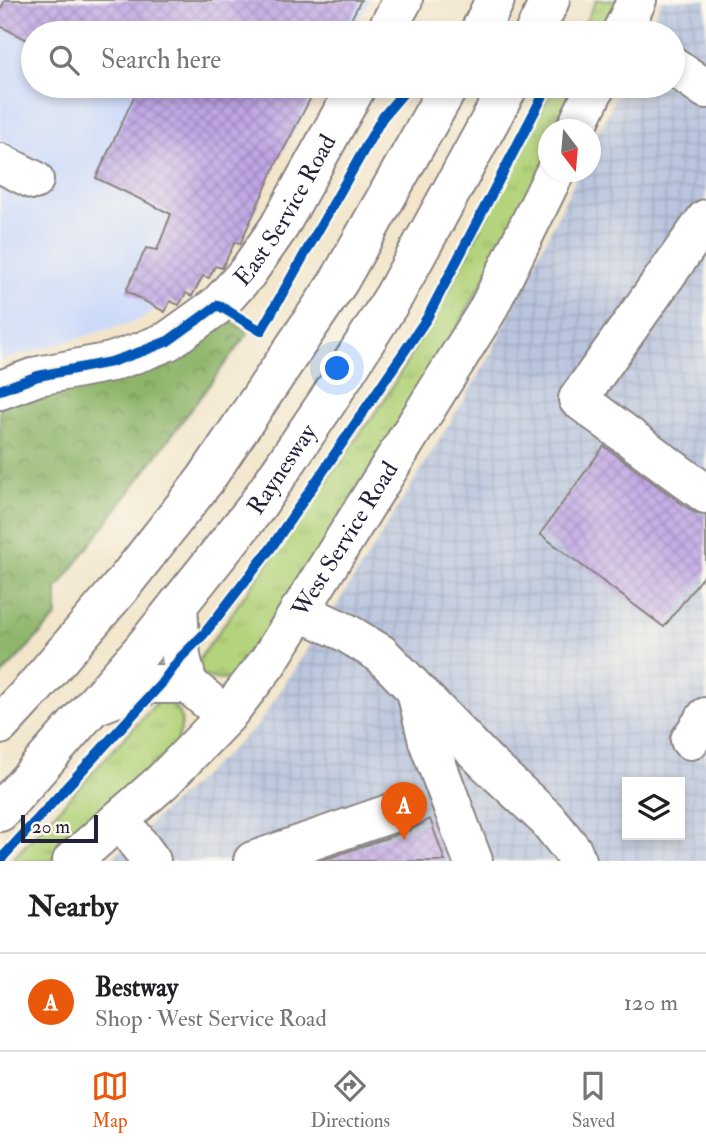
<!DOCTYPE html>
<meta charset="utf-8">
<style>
:root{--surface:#fff;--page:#f6f6f6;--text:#202124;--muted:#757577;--line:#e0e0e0;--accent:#ea580c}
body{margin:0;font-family:"IM FELL Double Pica",serif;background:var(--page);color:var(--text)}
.controls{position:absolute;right:21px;bottom:21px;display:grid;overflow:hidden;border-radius:0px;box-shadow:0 4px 10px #0003}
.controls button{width:63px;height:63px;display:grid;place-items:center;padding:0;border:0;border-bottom:2px solid var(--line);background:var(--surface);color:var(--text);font:35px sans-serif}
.compass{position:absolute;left:538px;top:119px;width:63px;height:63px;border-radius:50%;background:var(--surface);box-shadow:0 4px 10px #0003;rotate:164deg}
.scale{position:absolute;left:21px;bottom:18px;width:77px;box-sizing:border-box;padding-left:7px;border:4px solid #22223b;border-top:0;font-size:19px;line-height:24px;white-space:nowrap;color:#22223b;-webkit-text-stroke:5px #fbf7ec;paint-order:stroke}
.you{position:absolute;left:338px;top:369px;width:24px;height:24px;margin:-18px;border:5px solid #fff;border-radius:50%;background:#1a73e8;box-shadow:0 0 0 10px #1a73e833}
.badge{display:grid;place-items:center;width:46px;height:46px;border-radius:50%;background:var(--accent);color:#fff;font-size:23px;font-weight:700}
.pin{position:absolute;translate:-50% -58px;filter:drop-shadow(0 2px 4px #0008)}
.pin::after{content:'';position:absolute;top:37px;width:24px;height:21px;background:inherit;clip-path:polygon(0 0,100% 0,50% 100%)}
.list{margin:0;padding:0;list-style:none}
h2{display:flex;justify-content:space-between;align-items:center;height:91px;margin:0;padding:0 28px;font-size:30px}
h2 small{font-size:23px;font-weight:400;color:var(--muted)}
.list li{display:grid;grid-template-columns:46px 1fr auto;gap:21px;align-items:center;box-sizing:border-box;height:98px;padding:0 28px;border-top:2px solid var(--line)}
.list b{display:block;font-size:26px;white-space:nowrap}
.list p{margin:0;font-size:23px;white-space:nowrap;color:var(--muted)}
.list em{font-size:23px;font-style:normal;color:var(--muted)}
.icon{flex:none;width:38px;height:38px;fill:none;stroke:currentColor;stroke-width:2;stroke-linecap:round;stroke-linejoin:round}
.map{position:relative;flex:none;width:706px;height:861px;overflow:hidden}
.search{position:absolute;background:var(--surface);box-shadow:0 4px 10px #0003;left:21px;right:21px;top:21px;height:77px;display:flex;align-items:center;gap:18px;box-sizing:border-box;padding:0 24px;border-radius:38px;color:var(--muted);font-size:26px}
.sheet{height:189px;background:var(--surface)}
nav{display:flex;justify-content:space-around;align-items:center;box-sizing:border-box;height:98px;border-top:2px solid var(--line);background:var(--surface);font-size:19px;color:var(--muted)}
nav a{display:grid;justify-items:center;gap:4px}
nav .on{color:var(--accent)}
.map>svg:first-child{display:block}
.built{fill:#cddbfa}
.industrial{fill:url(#industrial-grid);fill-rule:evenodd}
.grass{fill:url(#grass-tufts);stroke:#6a7a5b;stroke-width:2}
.forest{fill:url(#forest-crowns);stroke:#586c53;stroke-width:2}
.building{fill:url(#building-cross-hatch)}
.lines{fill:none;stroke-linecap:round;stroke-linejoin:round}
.minor-casing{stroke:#8a8482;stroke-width:42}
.highway-casing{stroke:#8a8482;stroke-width:42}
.minor{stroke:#fff;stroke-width:38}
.highway{stroke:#fff;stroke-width:38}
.cycleway-casing{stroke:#fbf7ec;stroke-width:15}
.cycleway{stroke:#0057b8;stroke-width:10}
.labels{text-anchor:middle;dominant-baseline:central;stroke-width:5;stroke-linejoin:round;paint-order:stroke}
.street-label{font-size:24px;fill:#22223b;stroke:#fbf7ec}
</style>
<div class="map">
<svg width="706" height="861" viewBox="0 0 706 861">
<defs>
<pattern id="industrial-grid" width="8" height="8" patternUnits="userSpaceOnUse" patternTransform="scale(1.75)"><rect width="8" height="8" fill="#b9c5de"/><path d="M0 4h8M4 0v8" fill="none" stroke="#9fa9bf"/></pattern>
<pattern id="grass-tufts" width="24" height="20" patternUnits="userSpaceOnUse" patternTransform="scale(1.75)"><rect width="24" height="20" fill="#b3d37b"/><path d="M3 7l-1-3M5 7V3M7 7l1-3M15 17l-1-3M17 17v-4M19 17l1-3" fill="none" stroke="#9ab56b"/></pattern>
<pattern id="forest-crowns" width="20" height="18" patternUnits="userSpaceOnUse" patternTransform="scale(1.75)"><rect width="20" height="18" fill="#8eb56b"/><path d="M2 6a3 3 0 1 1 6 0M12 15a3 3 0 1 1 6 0" fill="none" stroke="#749359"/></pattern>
<pattern id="building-cross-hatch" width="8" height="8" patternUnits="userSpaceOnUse" patternTransform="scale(1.75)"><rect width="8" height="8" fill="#bfa5e5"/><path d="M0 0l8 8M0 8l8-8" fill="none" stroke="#9b86bb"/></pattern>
</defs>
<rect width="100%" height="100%" fill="#fbf7ec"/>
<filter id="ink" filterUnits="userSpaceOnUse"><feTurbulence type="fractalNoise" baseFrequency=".0143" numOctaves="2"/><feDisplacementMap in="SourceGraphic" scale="14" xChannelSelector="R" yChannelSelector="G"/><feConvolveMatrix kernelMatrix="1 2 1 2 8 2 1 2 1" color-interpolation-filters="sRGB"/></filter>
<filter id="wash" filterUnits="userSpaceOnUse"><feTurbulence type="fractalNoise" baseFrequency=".00686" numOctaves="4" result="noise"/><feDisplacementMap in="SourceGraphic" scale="28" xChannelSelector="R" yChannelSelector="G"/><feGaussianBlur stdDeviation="1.57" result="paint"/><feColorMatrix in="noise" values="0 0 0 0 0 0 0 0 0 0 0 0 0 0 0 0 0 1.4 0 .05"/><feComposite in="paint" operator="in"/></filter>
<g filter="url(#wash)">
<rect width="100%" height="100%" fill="#f2e5ca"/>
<polygon class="built" points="0,0 370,0 351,33 33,33 33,86 320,86 246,215 193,286 139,320 0,361"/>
<path class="industrial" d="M662,0H706V861H109L258,725L366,560L488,360L579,172H590L591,148L621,86H673V33H646ZM627,782H680V835H627Z"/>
<g class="grass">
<polygon points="596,0 629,0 614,33 580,33"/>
<path d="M554,86H588L565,129L548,130V162L426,385L239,675C221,684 209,679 192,669L385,399L447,293Z"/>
<path d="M161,698C184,708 186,724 175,745L51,861H11Z"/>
</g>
<polygon class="forest" points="227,318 248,333 57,589 57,616 0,677 0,405"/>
<g id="blocks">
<g class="building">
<polygon points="5,0 361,0 344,33 33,33 33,43 0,26 0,11"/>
<polygon points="139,86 317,86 277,162 240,244 235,242 222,268 215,266 209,278 203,276 192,296 186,293 179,305 170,301 165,312 126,291 146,248 157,250 171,214 96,178"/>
<polygon points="604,446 693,512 706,515 706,572 664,627 540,534"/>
<polygon points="430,819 445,861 320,861 410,830"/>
</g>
</g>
</g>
<g filter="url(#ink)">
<use href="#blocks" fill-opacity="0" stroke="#8a8482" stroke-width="2"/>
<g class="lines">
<g class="minor-casing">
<g id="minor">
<polyline points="385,33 403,0"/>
<polyline points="621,33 637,0"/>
<polyline points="673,66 706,89"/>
<polyline points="575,130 596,86"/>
<polyline points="0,163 34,180"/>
<polyline points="706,219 578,399 706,494"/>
<path id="s1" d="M0,390L38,376L111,362L143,351L168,341L218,305L247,273L279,227L357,86"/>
<polyline points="178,605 181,657 188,684 226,716"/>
<polyline points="299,611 345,632 381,654 486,762 547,819 572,850 577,861"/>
<polyline points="416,691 428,741 473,861"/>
<polyline points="94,706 151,684 188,684"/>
<polyline points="690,740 706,717"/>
<polyline points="120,819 151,861"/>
<path id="s2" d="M72,861L163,781L226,716L268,662L487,311L555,172"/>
<polyline points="253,861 403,809"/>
</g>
</g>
<g class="highway-casing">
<g id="highway">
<polyline points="479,33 495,0"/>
<polyline points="534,33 550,0"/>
<polyline points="0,725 35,687 120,588 205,480 339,281 449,86"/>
<path id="s3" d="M0,812L142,650L254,510L327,402L394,296L509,86"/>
</g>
</g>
<use href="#minor" class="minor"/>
<use href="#highway" class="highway"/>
<g class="cycleway-casing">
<g id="cycleway">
<polyline points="0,390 38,376 111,362 143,351 168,341 218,305 261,331 382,118 409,86"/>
<polyline points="0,860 161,684 181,657 204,634 271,548 427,318 548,86"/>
</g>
</g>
<use href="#cycleway" class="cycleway"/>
</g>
</g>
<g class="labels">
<g class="street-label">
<text stroke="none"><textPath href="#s1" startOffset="354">East Service Road</textPath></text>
<text stroke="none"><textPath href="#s3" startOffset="444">Raynesway</textPath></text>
<text stroke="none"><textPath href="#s2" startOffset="425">West Service Road</textPath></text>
</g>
</g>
</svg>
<div class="controls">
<button><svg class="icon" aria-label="layers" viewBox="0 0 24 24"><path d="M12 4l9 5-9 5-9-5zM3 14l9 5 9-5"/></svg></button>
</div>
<svg class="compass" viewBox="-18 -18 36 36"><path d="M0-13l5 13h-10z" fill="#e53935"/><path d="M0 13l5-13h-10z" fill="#757577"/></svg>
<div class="scale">20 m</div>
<div class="you"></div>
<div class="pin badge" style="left:404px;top:840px">A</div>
<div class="search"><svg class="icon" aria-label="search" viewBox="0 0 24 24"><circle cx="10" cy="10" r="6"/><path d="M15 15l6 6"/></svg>Search here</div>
</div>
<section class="sheet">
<h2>Nearby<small></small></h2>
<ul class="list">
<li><span class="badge">A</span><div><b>Bestway</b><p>Shop · West Service Road</p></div><em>120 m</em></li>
</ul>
</section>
<nav>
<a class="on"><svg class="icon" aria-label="map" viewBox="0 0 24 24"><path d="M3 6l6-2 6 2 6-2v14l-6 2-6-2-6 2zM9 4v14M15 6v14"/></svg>Map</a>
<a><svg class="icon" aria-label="directions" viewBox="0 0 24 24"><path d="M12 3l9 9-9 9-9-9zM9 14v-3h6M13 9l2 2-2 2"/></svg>Directions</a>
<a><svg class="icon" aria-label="saved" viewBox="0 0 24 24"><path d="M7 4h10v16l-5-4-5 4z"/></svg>Saved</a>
</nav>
